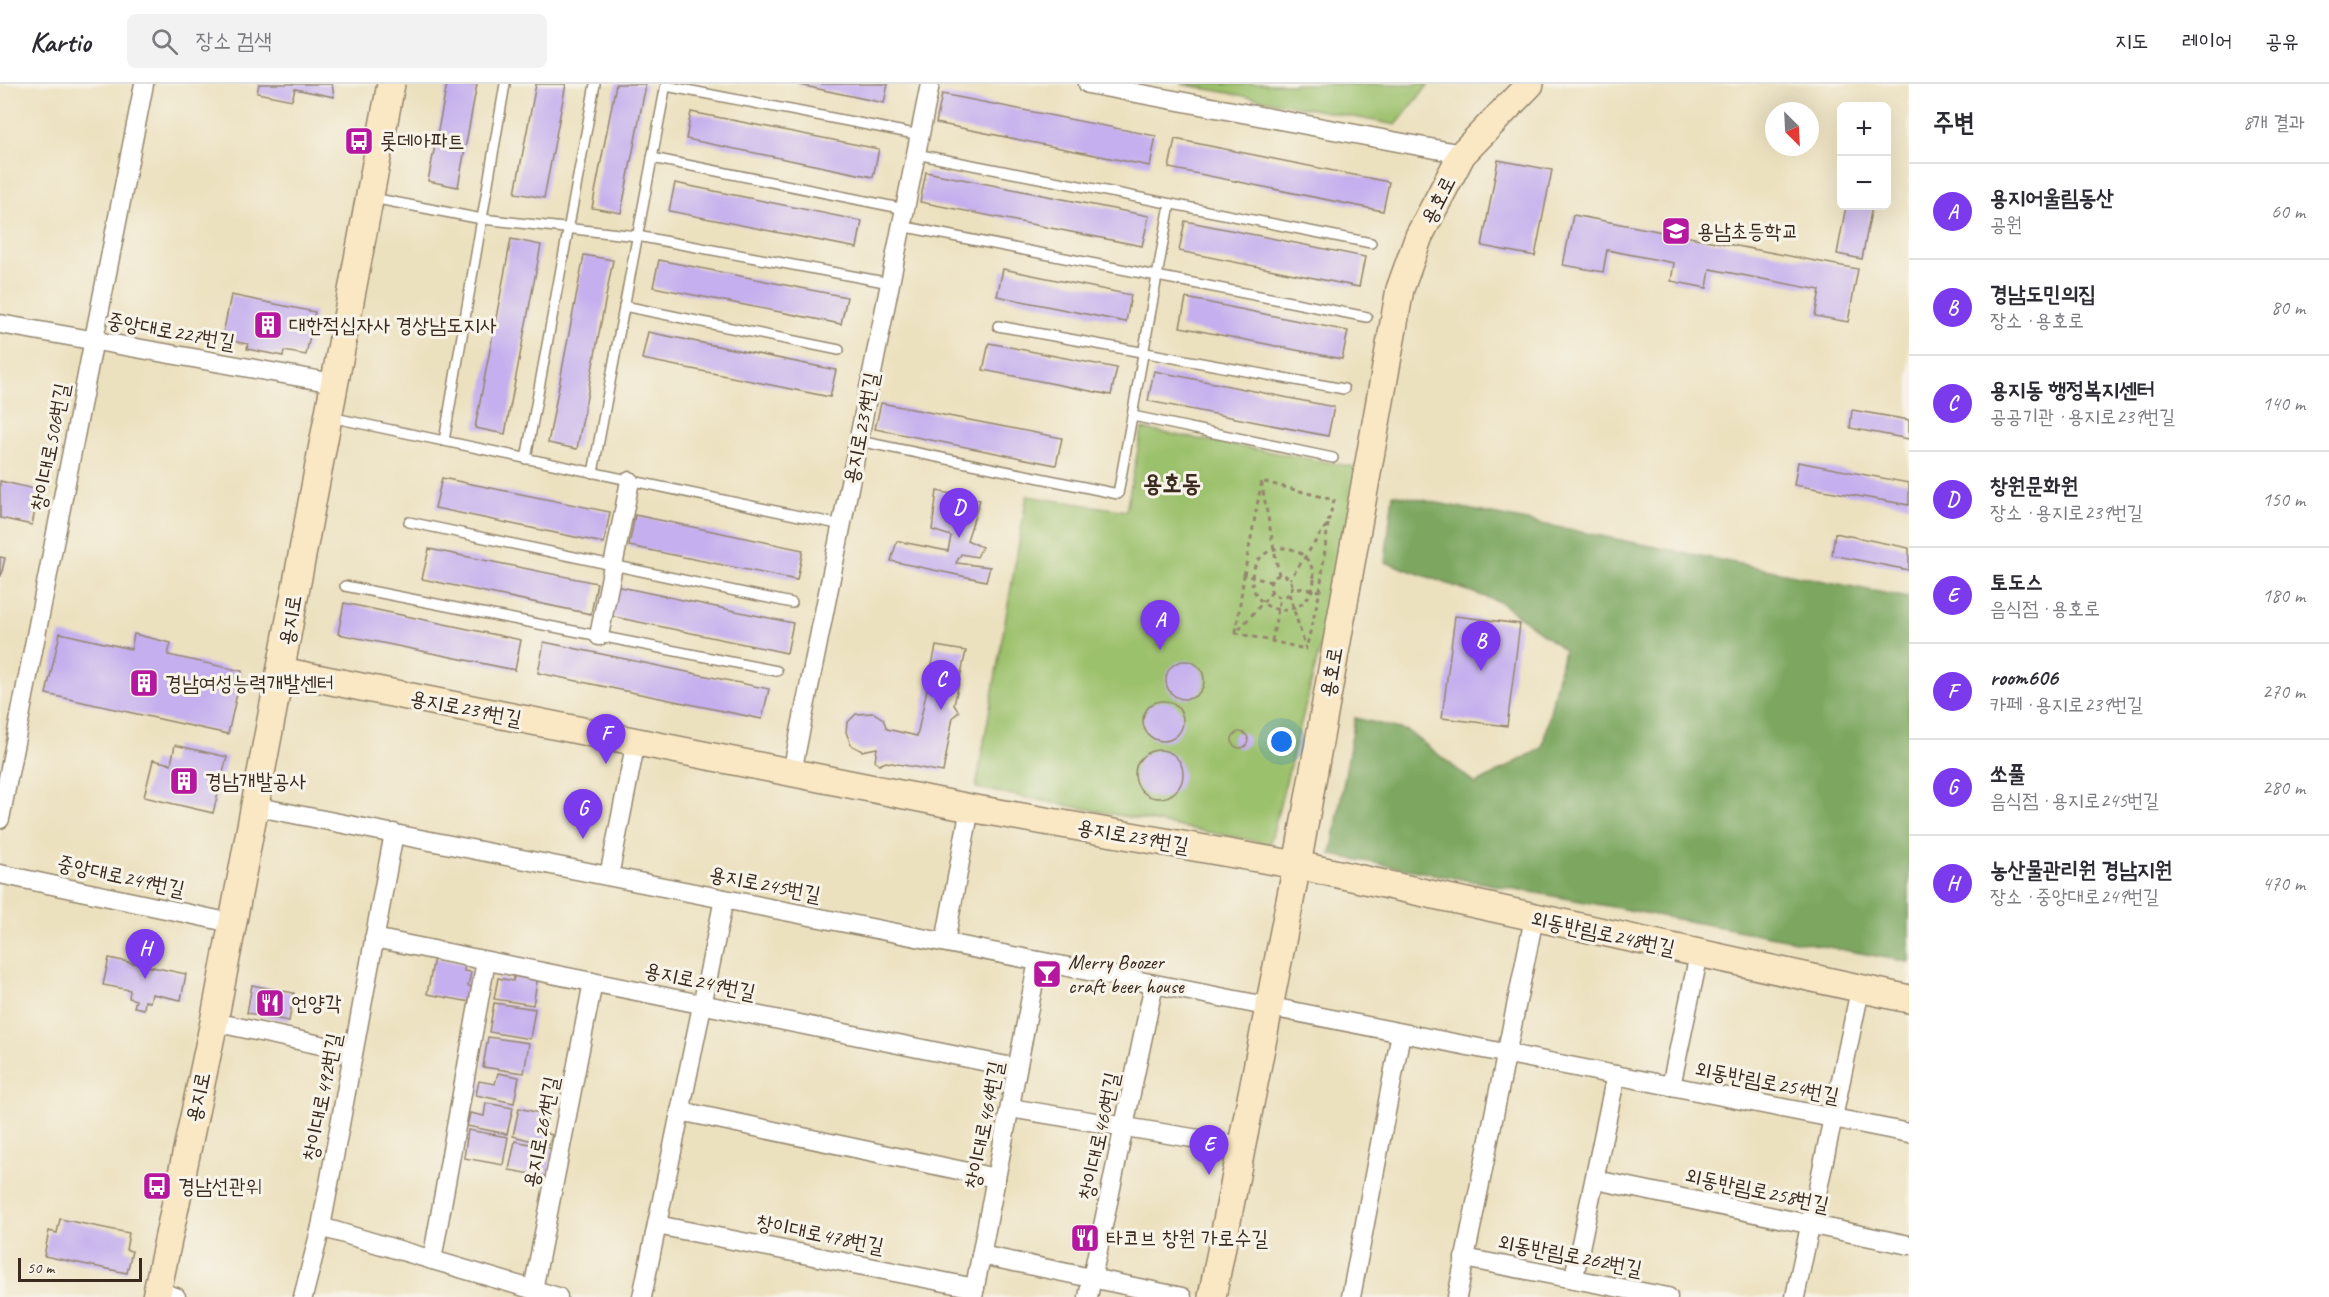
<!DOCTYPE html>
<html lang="ko">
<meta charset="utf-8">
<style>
:root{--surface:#fff;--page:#f2f2f3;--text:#2b2b33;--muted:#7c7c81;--line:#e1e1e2;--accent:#7c3aed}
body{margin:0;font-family:Caveat,"Poor Story",sans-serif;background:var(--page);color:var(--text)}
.controls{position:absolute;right:18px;top:18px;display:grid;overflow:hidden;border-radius:9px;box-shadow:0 6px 24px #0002}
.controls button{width:54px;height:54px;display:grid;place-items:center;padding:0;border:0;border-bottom:2px solid var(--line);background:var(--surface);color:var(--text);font:30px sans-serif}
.compass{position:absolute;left:1765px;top:18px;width:54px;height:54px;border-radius:50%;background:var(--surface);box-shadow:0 6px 24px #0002;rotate:156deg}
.scale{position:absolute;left:18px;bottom:15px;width:124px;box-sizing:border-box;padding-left:6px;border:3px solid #3b2a1e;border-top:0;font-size:16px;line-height:21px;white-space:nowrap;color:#3b2a1e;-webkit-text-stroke:4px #f7f3e8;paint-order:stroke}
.you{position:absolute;left:1282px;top:658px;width:21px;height:21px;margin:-15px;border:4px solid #fff;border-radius:50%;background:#1a73e8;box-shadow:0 0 0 9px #1a73e833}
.badge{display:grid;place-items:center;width:39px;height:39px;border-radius:50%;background:var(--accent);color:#fff;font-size:20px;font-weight:700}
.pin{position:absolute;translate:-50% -50px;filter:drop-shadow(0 2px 3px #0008)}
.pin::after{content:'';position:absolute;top:32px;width:21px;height:18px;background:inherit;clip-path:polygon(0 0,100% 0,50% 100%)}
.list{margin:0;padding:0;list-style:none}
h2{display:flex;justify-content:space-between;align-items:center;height:78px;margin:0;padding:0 24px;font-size:26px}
h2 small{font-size:20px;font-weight:400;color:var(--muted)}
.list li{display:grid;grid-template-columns:39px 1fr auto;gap:18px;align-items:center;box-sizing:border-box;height:96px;padding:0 24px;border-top:2px solid var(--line)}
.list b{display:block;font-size:22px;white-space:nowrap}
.list p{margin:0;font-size:20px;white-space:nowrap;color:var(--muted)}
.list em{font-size:20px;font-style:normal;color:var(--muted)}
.icon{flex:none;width:33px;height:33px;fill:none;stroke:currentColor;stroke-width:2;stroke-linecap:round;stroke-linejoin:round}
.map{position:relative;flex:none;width:1909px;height:1213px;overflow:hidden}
header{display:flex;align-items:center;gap:36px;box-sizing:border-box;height:84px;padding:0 30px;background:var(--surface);border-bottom:2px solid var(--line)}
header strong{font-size:28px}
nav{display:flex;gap:33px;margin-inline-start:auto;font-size:21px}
.search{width:420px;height:54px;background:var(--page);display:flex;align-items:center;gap:15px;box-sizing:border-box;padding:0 21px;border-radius:9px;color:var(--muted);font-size:22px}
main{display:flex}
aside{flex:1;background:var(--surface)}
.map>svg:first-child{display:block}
.green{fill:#9cc16c;stroke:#6c7645;stroke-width:1.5}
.forest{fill:#7da760;stroke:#5c683f;stroke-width:1.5}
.building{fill:#c5afee}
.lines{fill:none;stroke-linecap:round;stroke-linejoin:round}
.lane-casing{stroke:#94866e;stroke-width:12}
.street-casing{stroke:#94866e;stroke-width:21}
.secondary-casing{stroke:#94866e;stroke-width:30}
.path{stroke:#94866e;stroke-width:3;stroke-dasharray:4.5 4.5;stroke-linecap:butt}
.lane{stroke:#fff;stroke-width:9}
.street{stroke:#fff;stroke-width:18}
.secondary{stroke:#fae7c3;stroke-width:27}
.labels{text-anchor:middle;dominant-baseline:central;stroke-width:6;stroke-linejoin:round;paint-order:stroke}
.poi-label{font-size:21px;fill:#3b2a1e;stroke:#f7f3e8;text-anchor:start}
.street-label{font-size:21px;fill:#3b2a1e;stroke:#f7f3e8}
.quarter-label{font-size:24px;font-weight:bold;fill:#3b2a1e;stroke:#f7f3e8}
</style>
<header>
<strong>Kartio</strong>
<div class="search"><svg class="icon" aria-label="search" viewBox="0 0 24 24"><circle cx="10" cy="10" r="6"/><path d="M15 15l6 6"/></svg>장소 검색</div>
<nav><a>지도</a><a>레이어</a><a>공유</a></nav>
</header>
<main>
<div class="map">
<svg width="1909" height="1213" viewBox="0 0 1909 1213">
<rect width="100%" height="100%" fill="#f7f3e8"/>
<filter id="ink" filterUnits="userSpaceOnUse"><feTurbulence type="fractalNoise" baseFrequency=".0167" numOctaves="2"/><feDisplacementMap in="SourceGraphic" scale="12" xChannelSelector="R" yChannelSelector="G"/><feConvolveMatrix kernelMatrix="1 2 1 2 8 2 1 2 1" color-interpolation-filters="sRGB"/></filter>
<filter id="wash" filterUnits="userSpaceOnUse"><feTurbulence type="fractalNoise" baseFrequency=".008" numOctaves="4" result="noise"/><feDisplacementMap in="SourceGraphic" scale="24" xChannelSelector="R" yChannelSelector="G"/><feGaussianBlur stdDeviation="1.35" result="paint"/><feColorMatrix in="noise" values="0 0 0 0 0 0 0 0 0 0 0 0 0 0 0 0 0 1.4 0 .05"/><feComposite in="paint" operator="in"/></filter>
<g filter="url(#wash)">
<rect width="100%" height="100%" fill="#ece1bf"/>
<g class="green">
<polygon points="1181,0 1429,0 1396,41"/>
<polygon points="1142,345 1366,385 1270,760 976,704 1027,412 1126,427"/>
</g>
<polygon class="forest" points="1393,410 1909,514 1909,878 1331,771 1355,634 1408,647 1476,700 1542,664 1564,566 1500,518 1385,478"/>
<g id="blocks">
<g class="building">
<polygon points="259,0 332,0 334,13 295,5 292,16 257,9"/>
<polygon points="447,0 477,0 458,103 428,97"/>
<polygon points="536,0 566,0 544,114 515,109"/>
<polygon points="616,0 646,0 621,129 592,124"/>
<polygon points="795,0 888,0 884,19"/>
<polygon points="942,10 1156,52 1150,82 936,39"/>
<polygon points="691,28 879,65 873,93 686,55"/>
<polygon points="1175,55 1389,98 1383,127 1169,84"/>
<polygon points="1498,76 1552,86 1535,172 1482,162"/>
<polygon points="926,88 1149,132 1142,162 920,118"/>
<polygon points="675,99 862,137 857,164 669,127"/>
<polygon points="1846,122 1872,122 1862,175 1837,170"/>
<polygon points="1573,131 1858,185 1848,238 1815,232 1820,206 1710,185 1707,204 1671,197 1674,179 1607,166 1603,188 1563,181"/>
<polygon points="1185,137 1365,173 1359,203 1179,167"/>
<polygon points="511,155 541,161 505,350 475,344"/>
<polygon points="584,171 613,176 577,365 548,359"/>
<polygon points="659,176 847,213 841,240 653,203"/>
<polygon points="1003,185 1131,211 1126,238 997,212"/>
<polygon points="231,211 315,228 306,271 284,267 283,272 247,265 248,260 222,255"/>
<polygon points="1186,214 1348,247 1342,275 1180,243"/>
<polygon points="648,248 836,286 830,313 642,275"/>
<polygon points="989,259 1117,284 1111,311 983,286"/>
<polygon points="1154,287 1334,323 1328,352 1148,317"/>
<polygon points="881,319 1062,354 1056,381 875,345"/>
<polygon points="1852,326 1909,336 1909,355 1850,344"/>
<polygon points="1798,378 1909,399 1909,421 1794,401"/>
<polygon points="442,394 610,428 604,459 435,424"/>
<polygon points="0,397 39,406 32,441 0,434"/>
<polygon points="937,407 980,416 967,456 982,463 977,473 961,470 956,479 990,483 986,497 891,477 897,457 948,467 951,452 932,446"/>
<polygon points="635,431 803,466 797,496 629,462"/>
<polygon points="1835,449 1909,464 1909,486 1832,471"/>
<polygon points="429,465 597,499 591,530 422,495"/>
<polygon points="0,473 5,474 1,492 0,492"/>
<polygon points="616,502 793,539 787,569 610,532"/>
<polygon points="344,519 521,556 515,586 338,550"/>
<polygon points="1455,532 1520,540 1507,642 1442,634"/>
<polygon points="60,549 131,565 134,550 171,559 168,571 242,587 228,650 46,610"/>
<polygon points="544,558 769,605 762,635 538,589"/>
<polygon points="936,562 966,567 954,621 959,628 953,633 943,688 886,678 879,681 875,677 877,664 862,667 851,661 846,648 847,639 856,630 874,629 883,635 887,645 917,652"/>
<circle cx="1185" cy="596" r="19"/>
<circle cx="1163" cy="637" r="20"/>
<circle cx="1240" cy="656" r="8"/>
<polygon points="175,661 227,673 213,729 144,713 153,676 171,680"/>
<circle cx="1159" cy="690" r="24"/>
<polygon points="109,874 186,890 181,916 152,910 150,918 145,917 144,925 134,923 136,916 129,914 130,906 103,901"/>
<polygon points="434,874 465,880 464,887 471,888 468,902 473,903 470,918 427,910"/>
<polygon points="515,890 538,893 533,921 494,915 498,894 513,897"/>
<polygon points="252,901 294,909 289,937 247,929"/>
<polygon points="494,919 535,925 530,955 489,948"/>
<polygon points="488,953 529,959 524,989 483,983"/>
<polygon points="498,989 519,993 514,1019 476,1011 479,997 495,1000"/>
<polygon points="486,1019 513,1024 507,1050 467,1042 470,1029 484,1032"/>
<polygon points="519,1024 548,1031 543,1048 552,1051 549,1061 513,1052"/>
<polygon points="468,1046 508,1053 503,1081 464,1074"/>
<polygon points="515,1057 554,1065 548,1093 509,1086"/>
<polygon points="60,1135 129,1149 126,1166 132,1167 127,1189 44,1172 49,1147 57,1149"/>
</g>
</g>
</g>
<g filter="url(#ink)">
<use href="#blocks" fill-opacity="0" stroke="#94866e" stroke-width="1.5"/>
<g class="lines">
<g class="lane-casing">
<g id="lane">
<polyline points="666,2 920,51"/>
<polyline points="916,70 1371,159"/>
<polyline points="652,74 905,125"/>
<polyline points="372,114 482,135 637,152 890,199"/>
<polyline points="901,142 1367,233"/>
<polyline points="624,222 839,266"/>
<polyline points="998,242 1344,305"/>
<polyline points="1133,332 1333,374"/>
<polyline points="330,333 842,441"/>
<polyline points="444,357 505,0"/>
<polyline points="859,357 1118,410 1170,120"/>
<polyline points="526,375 595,0"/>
<polyline points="593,389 666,0"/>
<polyline points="409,438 792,519"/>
<polyline points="345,502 777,587"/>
</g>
</g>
<g class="street-casing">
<g id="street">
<polyline points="1088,0 1462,70"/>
<polyline points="0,240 334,299"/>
<polyline points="599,552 630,397"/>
<polyline points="792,688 930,0"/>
<polyline points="253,722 1909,1049"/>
<polyline points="0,735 144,0"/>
<polyline points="0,790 232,839"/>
<polyline points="609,792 636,657"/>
<polyline points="374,854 1017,984"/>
<polyline points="945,858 970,724"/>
<polyline points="214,938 353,968"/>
<polyline points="1671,1002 1699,870"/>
<polyline points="1010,1024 1241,1062"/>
<polyline points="680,1027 996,1094"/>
<polyline points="1596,1096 1909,1161"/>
<polyline points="657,1141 975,1204"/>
<polyline points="321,1143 558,1213"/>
<polyline points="981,1171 1182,1213"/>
<polyline points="1464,1174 1668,1213"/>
<polyline points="432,1176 486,877"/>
<polyline points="1574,1193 1616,991"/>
<polyline points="533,1206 593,898"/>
<polyline points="157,1207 176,1213"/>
<polyline points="303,1213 321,1143 394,749"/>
<polyline points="642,1213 724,815"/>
<polyline points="973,1213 1038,877"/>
<polyline points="1088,1213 1154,900"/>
<polyline points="1351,1213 1401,949"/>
<polyline points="1457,1213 1534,834"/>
<polyline points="1795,1213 1860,906"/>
</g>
</g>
<g class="secondary-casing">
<g id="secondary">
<polyline points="281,587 970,724 1297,781 1909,915"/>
<polyline points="156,1213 214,938 391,0"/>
<polyline points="1212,1213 1297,781 1400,205 1419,152 1462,70 1530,0"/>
</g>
</g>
<g class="path">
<circle cx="1283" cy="495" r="31"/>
<circle cx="1281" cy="502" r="11"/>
<polyline points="1244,491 1261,401"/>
<polyline points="1279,491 1261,397 1334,416 1328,439 1290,495"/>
<polyline points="1320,507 1328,440"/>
<polyline points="1272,508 1236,549 1306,565"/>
<polyline points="1289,510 1306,565 1320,507 1292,503"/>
<polyline points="1236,548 1244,491 1271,498"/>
<polyline points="1272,557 1280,513"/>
</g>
<use href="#lane" class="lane"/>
<use href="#street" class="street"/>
<use href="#secondary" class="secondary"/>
</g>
</g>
<defs>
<g id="bus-square" transform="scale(1.5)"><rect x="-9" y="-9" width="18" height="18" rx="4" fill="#b5179e" stroke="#f7f3e8"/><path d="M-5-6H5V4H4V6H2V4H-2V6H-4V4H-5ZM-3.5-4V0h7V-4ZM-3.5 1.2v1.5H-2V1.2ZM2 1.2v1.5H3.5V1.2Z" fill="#fff"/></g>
<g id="school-square" transform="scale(1.5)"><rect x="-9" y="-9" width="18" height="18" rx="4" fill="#b5179e" stroke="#f7f3e8"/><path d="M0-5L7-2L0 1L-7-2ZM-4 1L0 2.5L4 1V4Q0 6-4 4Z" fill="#fff"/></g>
<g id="building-square" transform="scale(1.5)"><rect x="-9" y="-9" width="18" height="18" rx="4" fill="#b5179e" stroke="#f7f3e8"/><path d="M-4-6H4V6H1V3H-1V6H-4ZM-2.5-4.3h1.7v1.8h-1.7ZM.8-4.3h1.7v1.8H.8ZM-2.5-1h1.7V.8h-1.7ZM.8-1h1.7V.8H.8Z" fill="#fff"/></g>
<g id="bar-square" transform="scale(1.5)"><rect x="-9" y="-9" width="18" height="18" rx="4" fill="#b5179e" stroke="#f7f3e8"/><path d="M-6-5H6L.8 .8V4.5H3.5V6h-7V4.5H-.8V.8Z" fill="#fff"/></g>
<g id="restaurant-square" transform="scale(1.5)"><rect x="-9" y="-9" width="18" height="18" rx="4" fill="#b5179e" stroke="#f7f3e8"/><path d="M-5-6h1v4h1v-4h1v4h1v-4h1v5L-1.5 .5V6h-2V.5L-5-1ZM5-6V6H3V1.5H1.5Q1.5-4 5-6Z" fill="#fff"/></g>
</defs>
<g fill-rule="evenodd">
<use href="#bus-square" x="359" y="57"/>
<use href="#school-square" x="1676" y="147"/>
<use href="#building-square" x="268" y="241"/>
<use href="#building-square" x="144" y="599"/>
<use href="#building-square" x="184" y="697"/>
<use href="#bar-square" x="1047" y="890"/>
<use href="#restaurant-square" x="270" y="919"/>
<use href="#bus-square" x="157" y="1102"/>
<use href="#restaurant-square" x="1085" y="1154"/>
</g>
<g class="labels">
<g class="poi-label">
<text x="380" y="57">롯데아파트</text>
<text x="1697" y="147">용남초등학교</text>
<text x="289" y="241">대한적십자사 경상남도지사</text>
<text x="165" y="599">경남여성능력개발센터</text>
<text x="205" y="697">경남개발공사</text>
<text x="1068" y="878">Merry Boozer<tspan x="1068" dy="24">craft beer house</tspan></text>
<text x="291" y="919">언양각</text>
<text x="178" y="1102">경남선관위</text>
<text x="1106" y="1154">타코브 창원 가로수길</text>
</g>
<g class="street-label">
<text transform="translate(1438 116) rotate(-63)">용호로</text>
<text transform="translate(171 247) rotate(10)">중앙대로227번길</text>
<text transform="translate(861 344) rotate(-79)">용지로239번길</text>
<text transform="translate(50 363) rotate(-79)">창이대로506번길</text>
<text transform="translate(290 536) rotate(-80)">용지로</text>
<text transform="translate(1331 588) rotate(-80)">용호로</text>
<text transform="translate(466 624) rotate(11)">용지로239번길</text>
<text transform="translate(1133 752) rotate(10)">용지로239번길</text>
<text transform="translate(121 792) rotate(12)">중앙대로249번길</text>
<text transform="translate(765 800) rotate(11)">용지로245번길</text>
<text transform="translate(1603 849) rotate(12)">외동반림로248번길</text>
<text transform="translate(700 897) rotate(12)">용지로249번길</text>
<text transform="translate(1767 998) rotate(11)">외동반림로254번길</text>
<text transform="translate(198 1013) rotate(-78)">용지로</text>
<text transform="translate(322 1013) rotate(-79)">창이대로492번길</text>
<text transform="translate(984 1041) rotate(-79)">창이대로464번길</text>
<text transform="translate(541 1048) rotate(-79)">용지로261번길</text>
<text transform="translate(1099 1052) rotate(-78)">창이대로460번길</text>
<text transform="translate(1757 1106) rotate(12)">외동반림로258번길</text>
<text transform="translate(820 1150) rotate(11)">창이대로478번길</text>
<text transform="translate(1570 1171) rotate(11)">외동반림로262번길</text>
</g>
<g class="quarter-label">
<text x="1172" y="399">용호동</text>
</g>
</g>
</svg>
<div class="controls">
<button>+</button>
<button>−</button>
</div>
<svg class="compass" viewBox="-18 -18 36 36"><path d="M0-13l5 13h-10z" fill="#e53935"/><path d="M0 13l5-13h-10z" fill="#7c7c81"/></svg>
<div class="scale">50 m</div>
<div class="you"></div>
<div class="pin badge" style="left:1160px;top:566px">A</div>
<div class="pin badge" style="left:1481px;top:587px">B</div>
<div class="pin badge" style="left:941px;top:626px">C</div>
<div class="pin badge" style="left:959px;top:454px">D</div>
<div class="pin badge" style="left:1209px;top:1091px">E</div>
<div class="pin badge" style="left:606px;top:680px">F</div>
<div class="pin badge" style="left:583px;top:755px">G</div>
<div class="pin badge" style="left:145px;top:895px">H</div>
</div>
<aside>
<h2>주변<small>8개 결과</small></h2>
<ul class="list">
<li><span class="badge">A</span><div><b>용지어울림동산</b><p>공원</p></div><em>60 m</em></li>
<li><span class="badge">B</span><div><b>경남도민의집</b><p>장소 · 용호로</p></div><em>80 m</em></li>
<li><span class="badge">C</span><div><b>용지동 행정복지센터</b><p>공공기관 · 용지로239번길</p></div><em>140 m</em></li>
<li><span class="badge">D</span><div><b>창원문화원</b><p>장소 · 용지로239번길</p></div><em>150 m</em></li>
<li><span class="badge">E</span><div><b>토도스</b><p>음식점 · 용호로</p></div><em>180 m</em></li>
<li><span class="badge">F</span><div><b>room606</b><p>카페 · 용지로239번길</p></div><em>270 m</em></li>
<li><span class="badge">G</span><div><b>쏘풀</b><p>음식점 · 용지로245번길</p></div><em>280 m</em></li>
<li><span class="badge">H</span><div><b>농산물관리원 경남지원</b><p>장소 · 중앙대로249번길</p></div><em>470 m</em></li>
</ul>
</aside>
</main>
